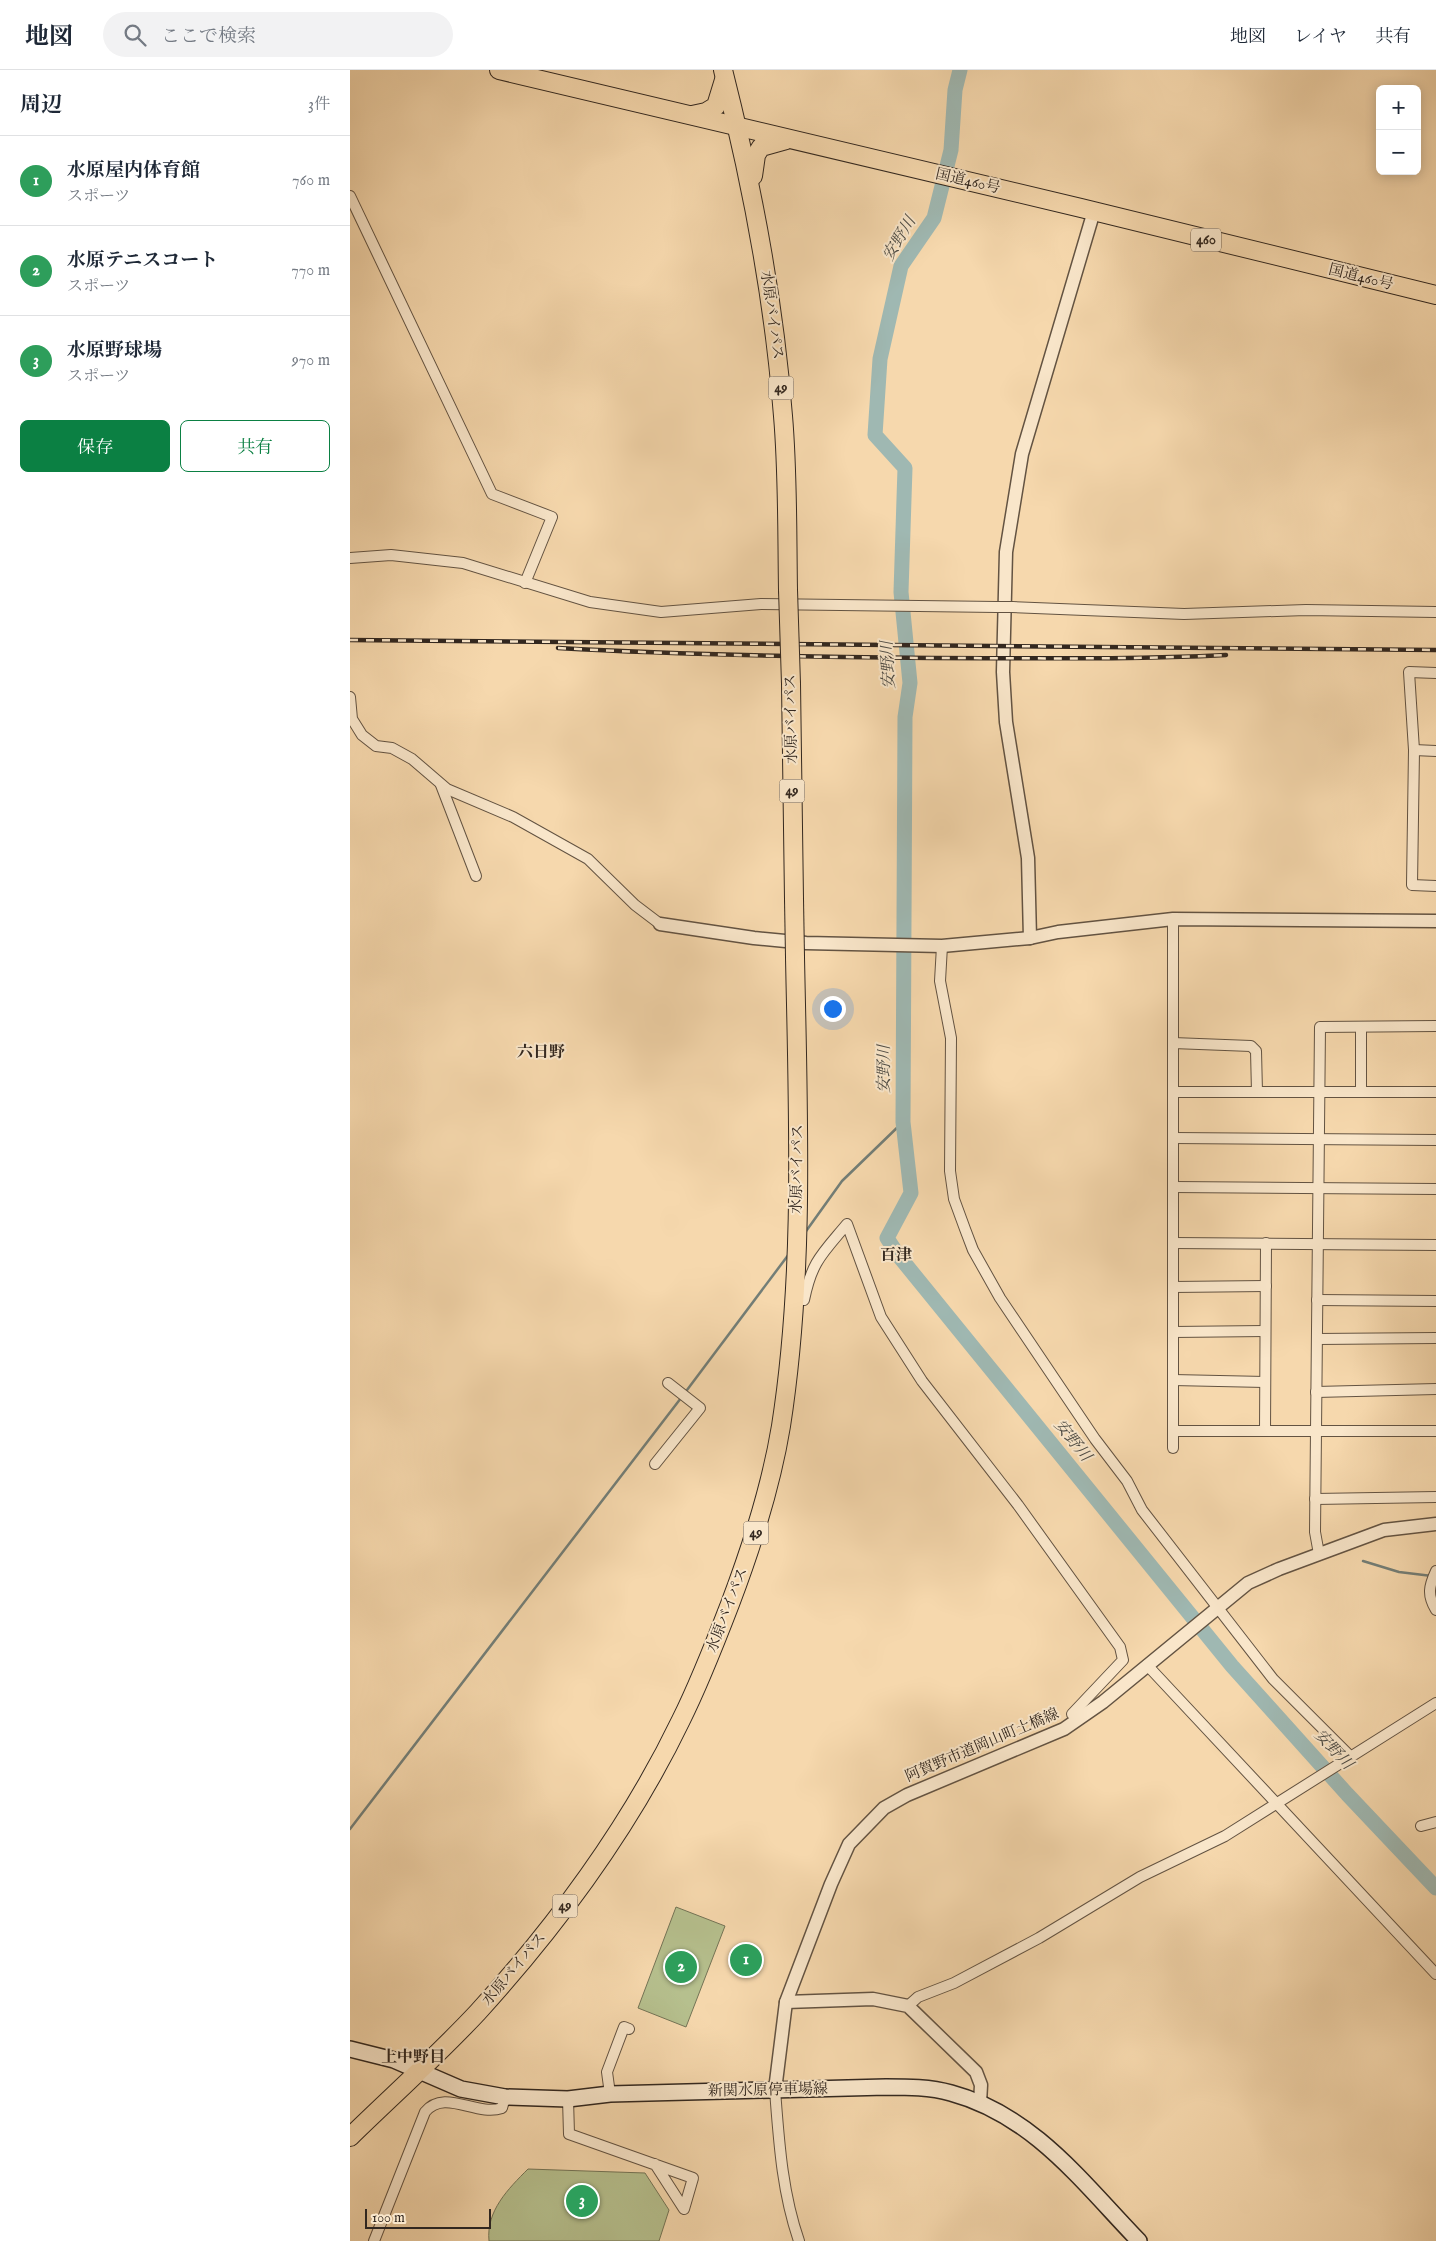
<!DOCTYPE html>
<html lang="ja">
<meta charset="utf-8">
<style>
:root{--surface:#fff;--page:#f2f2f3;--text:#1f2937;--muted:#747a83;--line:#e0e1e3;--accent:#0b8043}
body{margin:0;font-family:"IM FELL English","Noto Serif JP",serif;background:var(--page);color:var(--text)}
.controls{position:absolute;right:15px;top:15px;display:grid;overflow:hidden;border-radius:8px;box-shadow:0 2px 12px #0003}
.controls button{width:45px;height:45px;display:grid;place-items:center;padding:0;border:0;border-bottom:1px solid var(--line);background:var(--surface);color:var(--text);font:25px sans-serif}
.scale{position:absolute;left:15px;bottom:12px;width:126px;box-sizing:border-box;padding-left:5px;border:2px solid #32271f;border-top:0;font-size:14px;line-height:18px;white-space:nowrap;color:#32271f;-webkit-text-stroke:4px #f9e6ca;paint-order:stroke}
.you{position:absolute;left:482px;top:938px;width:18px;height:18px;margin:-12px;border:4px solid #fff;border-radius:50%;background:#1a73e8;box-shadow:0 0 0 8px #1a73e833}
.badge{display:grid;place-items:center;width:32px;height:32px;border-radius:50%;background:var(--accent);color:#fff;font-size:16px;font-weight:700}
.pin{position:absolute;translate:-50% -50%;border:2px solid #fff;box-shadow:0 1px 5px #0006}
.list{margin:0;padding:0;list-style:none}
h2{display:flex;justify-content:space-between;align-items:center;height:65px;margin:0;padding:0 20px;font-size:21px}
h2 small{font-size:16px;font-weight:400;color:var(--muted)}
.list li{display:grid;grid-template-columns:32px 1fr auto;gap:15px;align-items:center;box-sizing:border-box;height:90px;padding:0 20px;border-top:1px solid var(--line)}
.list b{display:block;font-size:19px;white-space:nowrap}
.list p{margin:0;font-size:16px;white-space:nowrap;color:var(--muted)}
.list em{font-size:16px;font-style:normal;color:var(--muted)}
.actions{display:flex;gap:10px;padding:15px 20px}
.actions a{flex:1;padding:11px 0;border:1px solid var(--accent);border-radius:8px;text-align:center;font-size:18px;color:var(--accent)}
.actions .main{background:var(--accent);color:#fff}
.icon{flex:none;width:28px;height:28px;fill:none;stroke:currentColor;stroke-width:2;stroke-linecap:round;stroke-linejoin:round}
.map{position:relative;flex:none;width:1086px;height:2171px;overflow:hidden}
header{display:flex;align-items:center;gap:30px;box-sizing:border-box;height:70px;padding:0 25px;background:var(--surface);border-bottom:1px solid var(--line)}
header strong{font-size:24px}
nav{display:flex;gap:28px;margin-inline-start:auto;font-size:18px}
.search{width:350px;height:45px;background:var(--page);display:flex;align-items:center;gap:12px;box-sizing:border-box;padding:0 18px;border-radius:28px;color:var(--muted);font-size:19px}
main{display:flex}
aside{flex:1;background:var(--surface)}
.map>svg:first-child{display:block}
.green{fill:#b6c08e;stroke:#747456}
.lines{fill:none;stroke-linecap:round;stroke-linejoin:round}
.stream{stroke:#737e77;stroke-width:2.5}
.river{stroke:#9fb8b2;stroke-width:15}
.minor-casing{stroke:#635342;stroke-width:12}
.tertiary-casing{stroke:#635342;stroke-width:15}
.secondary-casing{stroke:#32271f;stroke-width:18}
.trunk-casing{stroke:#32271f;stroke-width:20}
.minor{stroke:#f9e6ca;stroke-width:10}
.tertiary{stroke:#f9e6ca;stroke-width:12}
.secondary{stroke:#f9e6ca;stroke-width:15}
.trunk{stroke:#f6d8ad;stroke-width:18}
.rail-casing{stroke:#32271f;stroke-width:4.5}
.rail{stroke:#f9e6ca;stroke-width:2.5;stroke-dasharray:8;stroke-linecap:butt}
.minor-bridge-casing{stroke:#635342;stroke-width:12;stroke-linecap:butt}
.trunk-bridge-casing{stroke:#32271f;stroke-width:20;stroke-linecap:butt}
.minor-bridge{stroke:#f9e6ca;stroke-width:10}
.trunk-bridge{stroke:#f6d8ad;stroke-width:18}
.labels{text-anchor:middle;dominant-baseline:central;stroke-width:4;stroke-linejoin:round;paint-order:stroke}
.shield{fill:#f9e6ca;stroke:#6e6052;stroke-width:1}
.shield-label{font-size:14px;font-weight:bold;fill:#32271f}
.street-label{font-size:15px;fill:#32271f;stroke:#f9e6ca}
.water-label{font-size:16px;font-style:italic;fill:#4d4b44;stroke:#f9e6ca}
.neighbourhood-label{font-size:16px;font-weight:bold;fill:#32271f;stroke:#f9e6ca}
</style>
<header>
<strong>地図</strong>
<div class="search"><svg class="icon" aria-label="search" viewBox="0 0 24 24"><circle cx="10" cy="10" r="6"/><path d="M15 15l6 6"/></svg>ここで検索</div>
<nav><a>地図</a><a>レイヤ</a><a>共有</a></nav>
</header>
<main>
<aside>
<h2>周辺<small>3件</small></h2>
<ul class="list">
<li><span class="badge" style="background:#2e9e5b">1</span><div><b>水原屋内体育館</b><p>スポーツ</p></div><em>760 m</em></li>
<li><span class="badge" style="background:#2e9e5b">2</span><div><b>水原テニスコート</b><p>スポーツ</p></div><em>770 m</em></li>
<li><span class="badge" style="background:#2e9e5b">3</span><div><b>水原野球場</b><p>スポーツ</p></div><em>970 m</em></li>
</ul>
<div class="actions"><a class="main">保存</a><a>共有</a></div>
</aside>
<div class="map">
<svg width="1086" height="2171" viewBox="0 0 1086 2171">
<rect width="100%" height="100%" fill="#f6d8ad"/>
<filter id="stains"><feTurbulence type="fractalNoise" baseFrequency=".004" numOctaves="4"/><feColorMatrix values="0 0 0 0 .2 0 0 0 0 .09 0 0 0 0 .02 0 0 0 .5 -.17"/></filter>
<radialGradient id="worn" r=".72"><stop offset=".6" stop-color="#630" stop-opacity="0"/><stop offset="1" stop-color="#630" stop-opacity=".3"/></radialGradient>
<g class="green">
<polygon points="326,1837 375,1856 336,1957 288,1938"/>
<path d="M178,2099L295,2103L319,2140L309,2171H139C136,2141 158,2119 178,2099Z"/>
</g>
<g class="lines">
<g class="stream">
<polyline points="454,1164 492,1111 553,1052"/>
<polyline points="334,1324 439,1184"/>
<polyline points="1013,1491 1049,1502 1082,1506"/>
<polyline points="0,1759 331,1328"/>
</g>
<polyline class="river" points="610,0 605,20 601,80 584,148 551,196 530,289 525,365 555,398 551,522 560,613 555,647 553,1052 561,1123 537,1168 548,1185 882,1596 997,1724 1086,1818"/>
<g class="minor-casing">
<g id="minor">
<polyline points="0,126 142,424 202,447 175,513"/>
<polyline points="0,488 41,485 113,493 240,532 311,542 411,534 647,537"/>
<polyline points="662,537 834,544 956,540 1086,542"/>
<polyline points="1086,603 1059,602 1064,680 1062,815 1086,816"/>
<polyline points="0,627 2,649 12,665 26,676 42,678 62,689 97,719 163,747 238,789 285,835 310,854"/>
<polyline points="1064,680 1086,681"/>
<polyline points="91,715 126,806"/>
<polyline points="592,876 590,911 601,968 600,1101 604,1129 615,1159 623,1180 650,1228 745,1369 777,1411 792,1440 923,1609 1000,1686"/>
<polyline points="1011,957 1011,1022"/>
<polyline points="823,973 901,976 906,981 907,1022"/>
<polyline points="823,1022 1086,1022"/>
<polyline points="823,1068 1086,1070"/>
<polyline points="823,1117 1086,1119"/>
<polyline points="823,1173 1086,1175"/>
<polyline points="823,1217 916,1216"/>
<path d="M454,1230C462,1191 472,1184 497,1154L531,1247L572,1311L668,1435L770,1577L773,1590L722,1644"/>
<polyline points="967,1230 1086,1231"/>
<polyline points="823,1262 915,1261"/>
<polyline points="967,1269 1086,1268"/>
<polyline points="823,1310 915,1312"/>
<polyline points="966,1322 1086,1319"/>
<polyline points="823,1361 1086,1361"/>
<polyline points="915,1361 916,1173"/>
<polyline points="823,1378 823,849"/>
<polyline points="305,1394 350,1338 318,1313"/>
<polyline points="965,1429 1086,1427"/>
<polyline points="969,1484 965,1462 970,957 1086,956"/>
<path d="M1086,1501C1079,1516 1077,1525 1086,1540"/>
<polyline points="797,1595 1086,1904"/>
<polyline points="1071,1756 1086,1752"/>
<polyline points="558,1936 568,1927 604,1913 689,1868 790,1807 875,1766 1086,1633"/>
<path d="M425,2020C429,2072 432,2122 449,2171"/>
<polyline points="260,2024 257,2002 274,1957 279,1959"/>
<polyline points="218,2029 219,2064 343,2108 334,2139 305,2094"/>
<path d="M24,2171L75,2042C95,2018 126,2047 152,2038L155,2027"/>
</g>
</g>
<g class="tertiary-casing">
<g id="tertiary">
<polyline points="310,854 404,868 456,873 592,876 680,868 708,862 823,849 1086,851"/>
<polyline points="680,868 678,788 656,652 653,602 656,482 672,384 744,141"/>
<polyline points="436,1932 523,1929 558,1936 626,2002 631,2015 630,2033"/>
<polyline points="425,2020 436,1932 481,1814 499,1774 534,1738 557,1725 714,1659 753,1632 898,1513 929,1499 1034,1460 1086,1454"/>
</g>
</g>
<g class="secondary-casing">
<path id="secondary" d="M0,1979L44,1990L111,2019L155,2027L218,2029L260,2024L536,2017C558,2017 580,2017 601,2023C683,2045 732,2112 789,2171"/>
</g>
<g class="trunk-casing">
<g id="trunk">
<polyline points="149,0 731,138 1086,225"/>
<path d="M373,0C402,114 424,229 433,346C438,404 437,462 438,520"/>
<polyline points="342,45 356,42 366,36 374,10"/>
<polyline points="403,106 406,85 411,77 436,70"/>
<polyline points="441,614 444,829"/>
<path d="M0,2067C43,2025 87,1986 128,1942C207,1855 280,1756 331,1650C350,1612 365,1573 380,1534C402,1476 421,1417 431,1356C455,1202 448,1043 445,887"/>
</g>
</g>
<use href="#minor" class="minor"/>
<use href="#tertiary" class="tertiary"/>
<use href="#secondary" class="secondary"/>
<use href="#trunk" class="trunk"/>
<g class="rail-casing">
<g id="rail">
<polyline points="0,570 1086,580"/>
<path d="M208,578C333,585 457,587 582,588C680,588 778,590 876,585"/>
</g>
</g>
<use href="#rail" class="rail"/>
<g class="minor-bridge-casing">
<polyline id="minor-bridge" points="647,537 662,537"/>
</g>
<g class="trunk-bridge-casing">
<g id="trunk-bridge">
<polyline points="438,520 441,614"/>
<polyline points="444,829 445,887"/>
</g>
</g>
<use href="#minor-bridge" class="minor-bridge"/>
<use href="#trunk-bridge" class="trunk-bridge"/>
</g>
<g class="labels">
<g class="shield">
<rect x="841" y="158.5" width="30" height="23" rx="4"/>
<rect x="418.5" y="306.5" width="25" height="23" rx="4"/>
<rect x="429.5" y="709.5" width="25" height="23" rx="4"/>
<rect x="393.5" y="1451.5" width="25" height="23" rx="4"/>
<rect x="202.5" y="1824.5" width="25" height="23" rx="4"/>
</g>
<g class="shield-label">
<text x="856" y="170">460</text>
<text x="431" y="318">49</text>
<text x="442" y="721">49</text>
<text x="406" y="1463">49</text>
<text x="215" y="1836">49</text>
</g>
<g class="street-label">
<text transform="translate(618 111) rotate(13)">国道460号</text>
<text transform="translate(1011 207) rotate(14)">国道460号</text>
<text transform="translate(422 245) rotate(82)">水原バイパス</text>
<text transform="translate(441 649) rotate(-91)">水原バイパス</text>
<text transform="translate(447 1099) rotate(-89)">水原バイパス</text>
<text transform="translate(377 1540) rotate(-69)">水原バイパス</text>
<text transform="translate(632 1675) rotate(-23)">阿賀野市道岡山町土橋線</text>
<text transform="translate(164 1899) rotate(-50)">水原バイパス</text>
<text transform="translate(418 2020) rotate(-1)">新関水原停車場線</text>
</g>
<g class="water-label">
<text transform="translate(550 169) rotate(-59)">安野川</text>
<text transform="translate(539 595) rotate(-93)">安野川</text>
<text transform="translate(535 999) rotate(-90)">安野川</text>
<text transform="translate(722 1371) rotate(51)">安野川</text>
<text transform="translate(983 1680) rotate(47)">安野川</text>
</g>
<g class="neighbourhood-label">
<text x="191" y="983">六日野</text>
<text x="546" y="1186">百津</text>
<text x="63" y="1988">上中野目</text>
</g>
</g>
<rect width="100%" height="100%" filter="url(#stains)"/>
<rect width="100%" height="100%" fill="url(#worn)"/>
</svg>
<div class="controls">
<button>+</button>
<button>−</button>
</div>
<div class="scale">100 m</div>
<div class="you"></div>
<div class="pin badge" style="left:396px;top:1890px;background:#2e9e5b">1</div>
<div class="pin badge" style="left:331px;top:1897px;background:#2e9e5b">2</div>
<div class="pin badge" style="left:232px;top:2131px;background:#2e9e5b">3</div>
</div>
</main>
